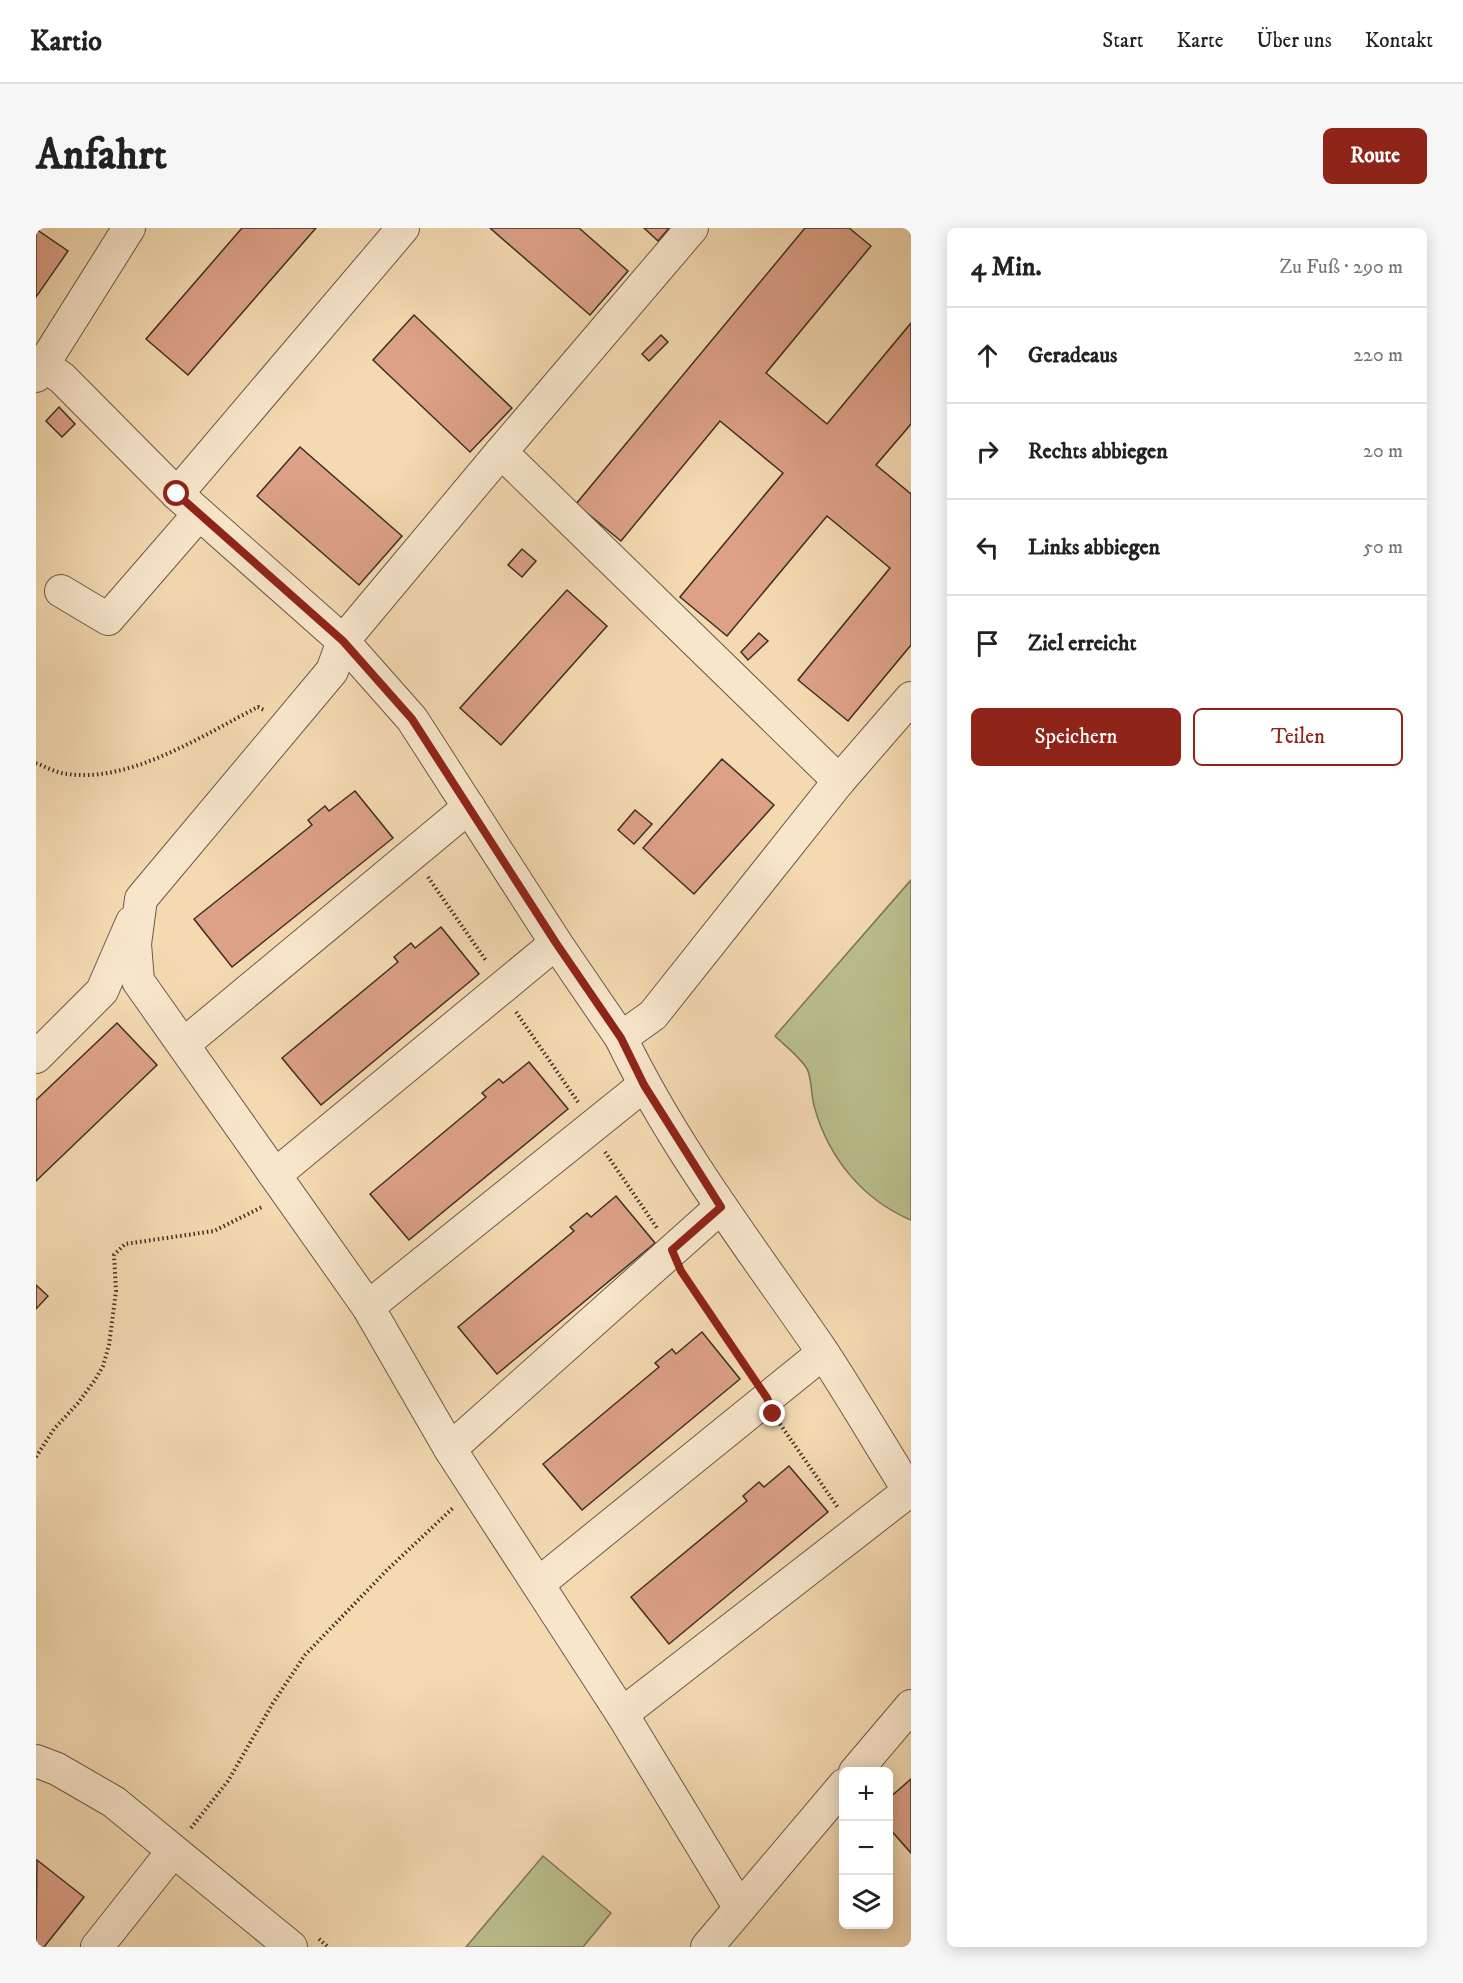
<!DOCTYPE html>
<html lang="de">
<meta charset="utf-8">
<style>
:root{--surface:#fff;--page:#f6f6f6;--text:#222;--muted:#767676;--line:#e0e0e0;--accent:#8f2418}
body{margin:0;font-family:"IM FELL DW Pica",serif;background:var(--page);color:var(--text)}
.controls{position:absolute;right:18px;bottom:18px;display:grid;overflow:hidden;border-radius:9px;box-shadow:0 3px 15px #0003}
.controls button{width:54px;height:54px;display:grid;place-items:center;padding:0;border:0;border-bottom:2px solid var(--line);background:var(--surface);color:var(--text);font:30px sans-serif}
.stop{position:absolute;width:18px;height:18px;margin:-14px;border:4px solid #8f2418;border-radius:50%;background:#fff}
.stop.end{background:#8f2418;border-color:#fff;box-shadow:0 2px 6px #0008}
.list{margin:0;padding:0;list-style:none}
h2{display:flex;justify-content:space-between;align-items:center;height:78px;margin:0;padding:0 24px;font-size:26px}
h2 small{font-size:20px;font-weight:400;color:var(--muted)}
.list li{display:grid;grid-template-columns:39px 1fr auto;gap:18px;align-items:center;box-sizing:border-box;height:96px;padding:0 24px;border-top:2px solid var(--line)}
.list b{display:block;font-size:22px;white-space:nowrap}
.list em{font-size:20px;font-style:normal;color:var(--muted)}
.actions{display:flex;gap:12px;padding:18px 24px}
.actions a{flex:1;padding:14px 0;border:2px solid var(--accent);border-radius:9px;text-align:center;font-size:21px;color:var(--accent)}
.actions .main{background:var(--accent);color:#fff}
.icon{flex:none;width:33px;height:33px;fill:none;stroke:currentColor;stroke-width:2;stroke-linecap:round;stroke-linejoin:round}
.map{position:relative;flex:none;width:875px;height:1719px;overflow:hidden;border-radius:9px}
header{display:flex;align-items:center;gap:36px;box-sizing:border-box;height:84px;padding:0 30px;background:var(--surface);border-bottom:2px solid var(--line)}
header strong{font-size:28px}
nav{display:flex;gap:33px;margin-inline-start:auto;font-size:21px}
.intro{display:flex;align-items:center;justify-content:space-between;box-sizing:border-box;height:144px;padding:0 36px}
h1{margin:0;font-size:42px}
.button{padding:15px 27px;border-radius:9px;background:var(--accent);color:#fff;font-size:21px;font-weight:700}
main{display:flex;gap:36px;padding:0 36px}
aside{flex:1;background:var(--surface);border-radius:9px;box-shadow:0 3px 15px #0003}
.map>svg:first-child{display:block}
.green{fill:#babf8c;stroke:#7c7758;stroke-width:1.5}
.building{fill:#dca187;stroke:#3d2f25;stroke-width:1.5}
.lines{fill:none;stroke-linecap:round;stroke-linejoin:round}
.minor-casing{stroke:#6b5a48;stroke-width:34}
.path{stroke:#3d2f25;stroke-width:4;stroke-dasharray:1.5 3;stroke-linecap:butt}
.minor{stroke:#f8e6cc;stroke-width:32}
.route{stroke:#8f2418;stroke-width:8}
</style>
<header>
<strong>Kartio</strong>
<nav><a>Start</a><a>Karte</a><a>Über uns</a><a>Kontakt</a></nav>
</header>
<div class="intro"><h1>Anfahrt</h1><a class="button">Route</a></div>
<main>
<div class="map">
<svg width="875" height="1719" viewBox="0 0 875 1719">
<rect width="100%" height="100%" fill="#f4d9b1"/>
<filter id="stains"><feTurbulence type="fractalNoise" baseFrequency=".00333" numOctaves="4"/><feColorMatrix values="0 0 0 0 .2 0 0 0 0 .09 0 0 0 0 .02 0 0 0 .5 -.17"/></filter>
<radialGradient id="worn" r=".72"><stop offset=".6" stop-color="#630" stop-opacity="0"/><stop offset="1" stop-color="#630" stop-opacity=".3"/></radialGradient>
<g class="green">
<path d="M875,652V992C827,972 793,930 779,881C775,871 776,849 771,841C765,830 748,817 739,808Z"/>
<polygon points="507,1628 575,1685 547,1719 430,1719"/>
</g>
<g class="building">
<polygon points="206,0 280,0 152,147 110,111"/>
<polygon points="454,0 543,0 592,43 554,87"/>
<polygon points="608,0 633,0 622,13"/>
<polygon points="769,0 813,0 835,18 730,145 791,196 875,95 875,196 840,237 875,266 875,417 812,493 762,452 854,340 791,288 691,408 644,369 747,245 684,193 585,313 540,276"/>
<polygon points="0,1 32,23 0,69"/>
<polygon points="378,87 476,180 434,224 337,132"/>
<polygon points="625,107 632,114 613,133 606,126"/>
<polygon points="23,179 39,196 26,209 10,193"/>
<polygon points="264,219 366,308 323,357 221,268"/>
<polygon points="486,321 500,333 486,349 472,337"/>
<polygon points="531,362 571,398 465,517 424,480"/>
<polygon points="723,405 732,413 712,432 705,424"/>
<polygon points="686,531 738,577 658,666 607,620"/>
<polygon points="319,563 357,610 196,739 158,691 276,597 272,592 289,578 293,583"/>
<polygon points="599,582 616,596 598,616 582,602"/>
<polygon points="405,699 443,746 285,877 246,830 362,734 358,729 375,715 379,720"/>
<polygon points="81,795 121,837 0,953 0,872"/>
<polygon points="493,834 532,881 373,1012 334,966 450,869 446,865 463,851 467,855"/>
<polygon points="580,968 619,1015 461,1146 422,1099 538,1003 534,999 551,985 555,989"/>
<polygon points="0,1057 12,1068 0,1081"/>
<polygon points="666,1104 704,1151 546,1282 507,1236 623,1139 619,1135 636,1121 640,1126"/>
<polygon points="753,1238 792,1284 633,1416 595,1369 711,1273 707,1268 723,1254 728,1259"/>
<polygon points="875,1551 875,1625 852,1599 852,1571"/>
<polygon points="1,1632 48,1669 8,1719 0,1719"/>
</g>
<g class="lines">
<g class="minor-casing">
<g id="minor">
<polyline points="7,137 26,150 141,266 307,413 296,443 105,671 99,716 102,753 332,1079 414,1221 586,1486 703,1679"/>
<polyline points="0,148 93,0"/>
<polyline points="465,224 803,553"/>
<polyline points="141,266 367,0"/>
<polyline points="25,363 72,391 163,286"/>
<path d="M875,470L803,553L617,787L585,810C639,922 716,1021 786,1123C817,1170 845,1219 875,1266"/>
<polyline points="585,810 520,715 376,491 307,413 465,224 656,0"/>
<polyline points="148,816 433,579"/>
<polyline points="0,829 66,763 96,694"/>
<polyline points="239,947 520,715"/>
<polyline points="332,1079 608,857"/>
<polyline points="414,1221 685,979"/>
<polyline points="502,1356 787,1125"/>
<polyline points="586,1486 873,1263"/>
<polyline points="0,1533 21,1541 78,1574 255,1719"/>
<polyline points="819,1544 875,1478"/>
<polyline points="61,1719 137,1623"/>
<polyline points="671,1719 808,1557"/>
</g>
</g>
<g class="path">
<path d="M0,535C10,539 21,545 31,546C95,555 167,507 222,479L228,482"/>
<polyline points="392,649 451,734"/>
<polyline points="480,784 542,874"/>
<polyline points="569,924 621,1000"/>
<polyline points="650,1051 715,1146"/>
<polyline points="744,1196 803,1281"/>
<polyline points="0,1229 18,1201 42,1175 59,1152 67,1138 73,1117 80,1063 78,1027 89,1016 178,1003 226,979"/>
<polyline points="155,1600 192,1553 237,1475 269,1427 350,1343 418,1279"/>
<polyline points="283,1711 292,1719"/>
</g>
<use href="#minor" class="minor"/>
</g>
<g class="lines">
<polyline class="route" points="141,266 307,413 376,491 520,715 585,810 608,857 685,979 636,1022 645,1043 731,1170 737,1186"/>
</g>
<rect width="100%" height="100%" filter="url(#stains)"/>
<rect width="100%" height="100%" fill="url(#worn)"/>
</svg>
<div class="controls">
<button>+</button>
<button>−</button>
<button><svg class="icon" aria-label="layers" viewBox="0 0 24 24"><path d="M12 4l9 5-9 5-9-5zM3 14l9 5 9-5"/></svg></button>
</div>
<div class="stop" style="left:141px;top:266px"></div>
<div class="stop end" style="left:737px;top:1186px"></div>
</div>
<aside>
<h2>4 Min.<small>Zu Fuß · 290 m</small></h2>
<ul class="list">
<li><svg class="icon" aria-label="ahead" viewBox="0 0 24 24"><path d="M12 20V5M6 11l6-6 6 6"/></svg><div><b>Geradeaus</b></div><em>220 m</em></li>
<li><svg class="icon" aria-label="right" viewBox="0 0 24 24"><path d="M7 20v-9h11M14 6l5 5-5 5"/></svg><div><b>Rechts abbiegen</b></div><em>20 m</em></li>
<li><svg class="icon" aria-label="left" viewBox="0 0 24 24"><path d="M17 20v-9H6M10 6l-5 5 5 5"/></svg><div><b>Links abbiegen</b></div><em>50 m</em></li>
<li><svg class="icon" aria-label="arrive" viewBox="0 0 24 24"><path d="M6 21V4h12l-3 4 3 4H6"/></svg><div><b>Ziel erreicht</b></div></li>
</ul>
<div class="actions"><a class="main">Speichern</a><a>Teilen</a></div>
</aside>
</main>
